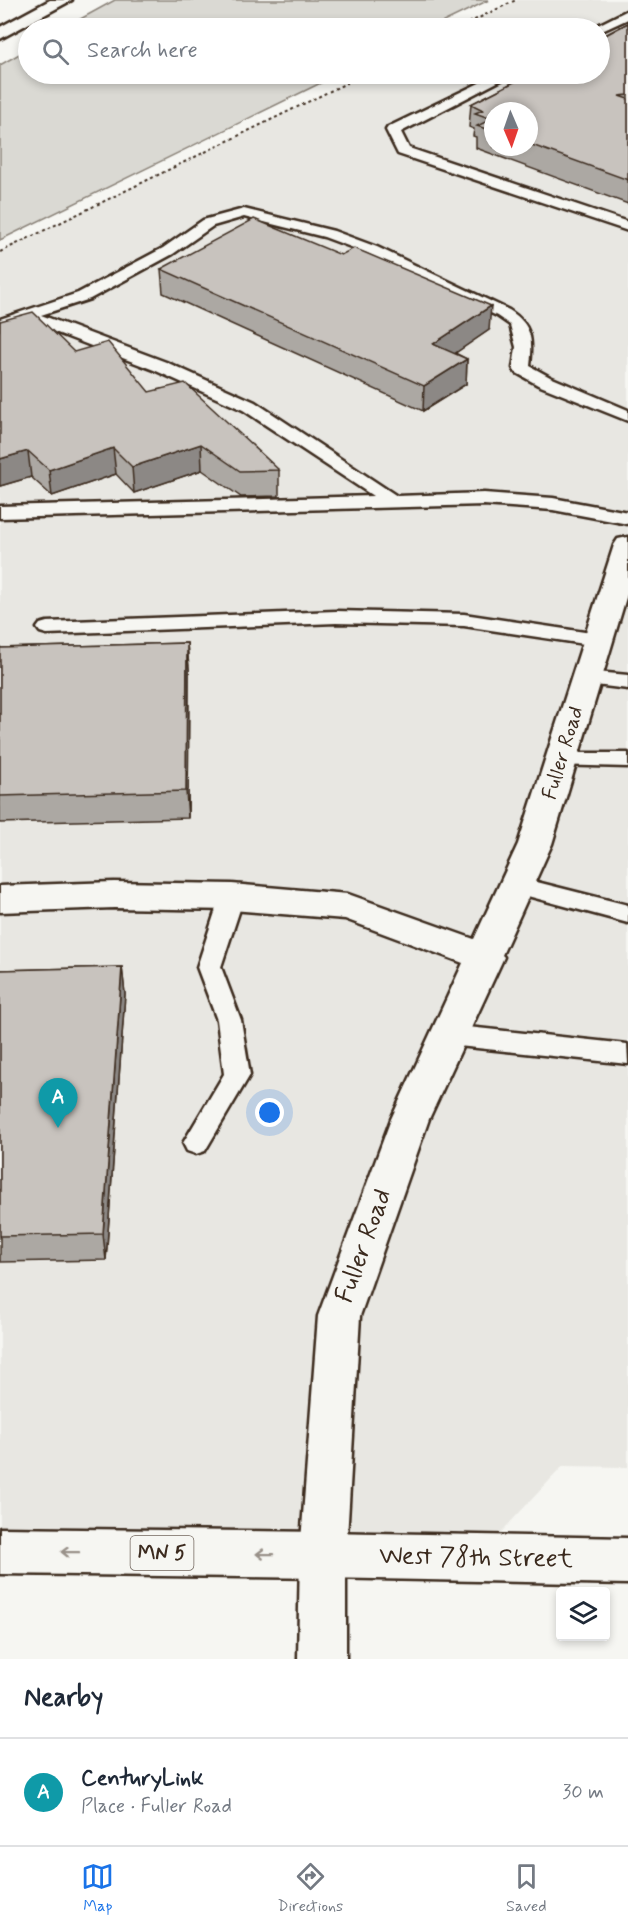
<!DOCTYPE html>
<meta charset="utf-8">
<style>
:root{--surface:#fff;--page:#f6f6f7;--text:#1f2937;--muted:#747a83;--line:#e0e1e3;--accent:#1a73e8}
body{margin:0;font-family:Mynerve,sans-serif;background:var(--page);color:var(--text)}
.controls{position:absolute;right:18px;bottom:18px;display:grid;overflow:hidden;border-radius:6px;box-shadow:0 3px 9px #0003}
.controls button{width:54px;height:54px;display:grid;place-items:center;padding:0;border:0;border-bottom:2px solid var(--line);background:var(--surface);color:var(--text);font:30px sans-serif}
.compass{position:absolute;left:484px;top:102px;width:54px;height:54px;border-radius:50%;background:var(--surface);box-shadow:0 3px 9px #0003;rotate:178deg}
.you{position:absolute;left:270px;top:1113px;width:21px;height:21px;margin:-15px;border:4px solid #fff;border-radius:50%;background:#1a73e8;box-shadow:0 0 0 9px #1a73e833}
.badge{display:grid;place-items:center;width:39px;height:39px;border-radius:50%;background:var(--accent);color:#fff;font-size:20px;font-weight:700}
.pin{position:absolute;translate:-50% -50px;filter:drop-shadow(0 2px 3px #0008)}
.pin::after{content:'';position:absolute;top:32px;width:21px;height:18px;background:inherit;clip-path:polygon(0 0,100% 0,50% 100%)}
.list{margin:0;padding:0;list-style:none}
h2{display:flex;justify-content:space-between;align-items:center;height:78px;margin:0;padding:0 24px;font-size:26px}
h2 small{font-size:20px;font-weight:400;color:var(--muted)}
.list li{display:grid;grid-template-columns:39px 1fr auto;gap:18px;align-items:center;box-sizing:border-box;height:108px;padding:0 24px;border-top:2px solid var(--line)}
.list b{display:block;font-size:22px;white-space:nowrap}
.list p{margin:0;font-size:20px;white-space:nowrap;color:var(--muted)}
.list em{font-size:20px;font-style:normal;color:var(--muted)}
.icon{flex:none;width:33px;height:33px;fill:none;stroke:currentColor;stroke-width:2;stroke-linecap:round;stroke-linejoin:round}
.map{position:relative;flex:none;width:628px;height:1659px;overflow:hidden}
.search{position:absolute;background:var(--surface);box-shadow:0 3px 9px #0003;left:18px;right:18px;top:18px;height:66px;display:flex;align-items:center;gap:15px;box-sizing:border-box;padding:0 21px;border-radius:33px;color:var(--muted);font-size:22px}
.sheet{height:186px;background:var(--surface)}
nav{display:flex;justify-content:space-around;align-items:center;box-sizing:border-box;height:84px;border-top:2px solid var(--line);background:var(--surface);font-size:16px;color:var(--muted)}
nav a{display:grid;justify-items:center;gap:3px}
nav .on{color:var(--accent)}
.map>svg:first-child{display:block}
.built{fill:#e8e7e2;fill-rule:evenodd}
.green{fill:#dad9d3;stroke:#8a8278;stroke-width:1.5}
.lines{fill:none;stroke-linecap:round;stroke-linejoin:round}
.lane-casing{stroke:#3b2a1e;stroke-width:5}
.street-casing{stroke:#3b2a1e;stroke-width:5}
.secondary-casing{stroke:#3b2a1e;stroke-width:5}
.primary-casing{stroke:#3b2a1e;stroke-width:5}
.highway-casing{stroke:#3b2a1e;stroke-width:5}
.path{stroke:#3b2a1e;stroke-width:2;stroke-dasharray:3 3;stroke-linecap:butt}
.lane{fill:#f6f6f2;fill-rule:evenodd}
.street{fill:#f6f6f2;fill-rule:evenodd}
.secondary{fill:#f6f6f2;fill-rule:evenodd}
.primary{fill:#f6f6f2;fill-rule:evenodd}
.highway{fill:#f6f6f2;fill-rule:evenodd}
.wall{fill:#aca8a3;stroke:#3b2a1e;stroke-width:1.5;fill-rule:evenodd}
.shaded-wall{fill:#8c8885;stroke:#3b2a1e;stroke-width:1.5}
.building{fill:#c8c3be;stroke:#3b2a1e;stroke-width:1.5}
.oneway{stroke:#989088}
.labels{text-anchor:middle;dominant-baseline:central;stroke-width:4.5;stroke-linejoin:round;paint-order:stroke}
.shield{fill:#f6f6f2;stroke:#73675e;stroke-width:1.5}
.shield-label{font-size:20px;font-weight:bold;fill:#3b2a1e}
.street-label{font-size:21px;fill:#3b2a1e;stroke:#f6f6f2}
.near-street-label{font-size:26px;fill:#3b2a1e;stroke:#f6f6f2}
</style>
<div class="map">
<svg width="628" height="1659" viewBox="0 0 628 1659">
<rect width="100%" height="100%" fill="#f6f6f2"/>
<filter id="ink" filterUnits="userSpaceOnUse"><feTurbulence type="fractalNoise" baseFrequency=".0167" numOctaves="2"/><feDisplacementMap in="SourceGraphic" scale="12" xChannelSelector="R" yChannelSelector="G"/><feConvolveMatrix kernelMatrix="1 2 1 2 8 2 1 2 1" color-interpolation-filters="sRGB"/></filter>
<g filter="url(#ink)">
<path class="built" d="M518,0H628V1467L563,1466L477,1558L0,1551V251L367,74H600V28H459ZM493,111H529V147H493Z"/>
<g class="green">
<polygon points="115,0 489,0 431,28 64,28"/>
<polygon points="28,49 28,74 339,74 0,240 0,65"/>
</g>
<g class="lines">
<g class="lane-casing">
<g id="lane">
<polygon points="628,10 628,19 602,31 592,28"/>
<polygon points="498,74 513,74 401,132 409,148 628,222 628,231 398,154 386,130 388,127"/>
<path d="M244,209L334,231L377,247L509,310C532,325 533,339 530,366L550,377L628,410V421L538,385L515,372L513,368L516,347L510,325L497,316L367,253L324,237L244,217L213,226L173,254L90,299L41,315L166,362L255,402L397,496L484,493L553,498L628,512V524L553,510L484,505L0,518V506L373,496L243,410L154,370L26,321L0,329V319L78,293L163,248L203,220Z"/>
<polygon points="336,611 464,614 598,634 605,636 608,640 605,644 598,646 464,626 336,623 47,634 40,632 37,628 40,624 47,622"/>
<polygon points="586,671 628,675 628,689 579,683 576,678 579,673"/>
<polygon points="561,753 628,753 628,767 553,765 550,760 553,755"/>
<polygon points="517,877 628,905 628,923 509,891 505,885 509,879"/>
<polygon points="232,888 240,891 244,897 221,967 241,1020 250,1075 205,1151 196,1154 187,1151 183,1143 224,1074 217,1020 197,967 220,897 224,891"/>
<polygon points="449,1025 627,1044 628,1064 449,1045 440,1042 436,1035 440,1028"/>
</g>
</g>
<g class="street-casing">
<polygon id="street" points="628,537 628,591 552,844 502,955 504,957 429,1119 360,1316 346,1555 339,1571 323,1578 307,1571 300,1555 318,1316 391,1119 463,963 345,919 232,910 114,908 0,912 0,886 114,882 232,884 348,894 474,939 518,844 614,545 618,539"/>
</g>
<g class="secondary-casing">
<polygon id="secondary" points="323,1532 339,1539 346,1555 346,1659 298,1659 300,1555 307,1539"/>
</g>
<g class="primary-casing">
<polygon id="primary" points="323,1532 628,1538 628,1584 323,1578 307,1571 300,1555 307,1539"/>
</g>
<g class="highway-casing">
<g id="highway">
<polygon points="50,0 72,0 0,39 0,27"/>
<polygon points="0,1528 323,1532 339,1539 346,1555 339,1571 323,1578 0,1574"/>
</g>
</g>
<g class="path">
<polyline points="458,28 516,0"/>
<polyline points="0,252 365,74"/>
</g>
<use href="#lane" class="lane"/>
<use href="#street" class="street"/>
<use href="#secondary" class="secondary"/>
<use href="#primary" class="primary"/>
<use href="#highway" class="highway"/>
</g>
<g class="wall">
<path d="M628,23V204L476,148V137L473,136L474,129L469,127L471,104ZM493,111H529V147H493Z"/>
<polygon points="161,269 489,330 455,353 467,359 466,384 423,411 163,293"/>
<polygon points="74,352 149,392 279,470 279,496 241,497 202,470 134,493 116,474 52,496 31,477 0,486"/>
<polygon points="187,643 189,669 188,818 0,823 0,648"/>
<polygon points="122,967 125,994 106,1260 0,1262 0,970"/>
</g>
<g class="shaded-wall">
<polygon points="491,306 489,330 432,369 433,344"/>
<polygon points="467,359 466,384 423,411 424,386"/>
<polygon points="201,444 202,470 134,493 132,467"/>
<polygon points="113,448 116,474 52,496 49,470"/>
<polygon points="28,451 31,477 0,486 0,459"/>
<polygon points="187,643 189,669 188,818 186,791"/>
<polygon points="122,967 125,994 106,1260 103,1234"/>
</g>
<g class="building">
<polygon points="628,23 628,95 619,96 628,99 628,180 529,144 529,111 493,111 493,131 477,126 492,119 475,113 483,110 471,104 530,74 600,74 600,38"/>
<polygon points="254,219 341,255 354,248 491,306 433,344 467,359 424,386 161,269"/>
<polygon points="33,312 74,352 108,342 149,392 185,383 279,470 240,471 201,444 132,467 113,448 49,470 28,451 0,459 0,321"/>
<polygon points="187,643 186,791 0,796 0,648"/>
<polygon points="122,967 103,1234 0,1236 0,970"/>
</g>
<defs><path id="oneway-shaft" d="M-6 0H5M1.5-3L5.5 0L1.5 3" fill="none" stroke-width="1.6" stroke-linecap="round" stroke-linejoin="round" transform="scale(1.5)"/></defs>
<g class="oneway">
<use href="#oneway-shaft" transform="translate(70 1552) rotate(-179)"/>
<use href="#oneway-shaft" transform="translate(265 1554) rotate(-179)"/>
</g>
</g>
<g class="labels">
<rect class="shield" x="130.5" y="1536" width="63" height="34" rx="4.5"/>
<g class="shield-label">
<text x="162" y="1553">MN 5</text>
</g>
<g class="street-label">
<text transform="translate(563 753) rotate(-73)">Fuller Road</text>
</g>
<g class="near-street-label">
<text transform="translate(364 1246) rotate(-70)">Fuller Road</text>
<text transform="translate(476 1558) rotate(1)">West 78th Street</text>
</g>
</g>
</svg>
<div class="controls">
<button><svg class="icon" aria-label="layers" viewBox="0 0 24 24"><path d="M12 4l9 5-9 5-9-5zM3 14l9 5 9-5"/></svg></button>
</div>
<svg class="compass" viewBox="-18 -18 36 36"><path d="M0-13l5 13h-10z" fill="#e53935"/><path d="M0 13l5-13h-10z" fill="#747a83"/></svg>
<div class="you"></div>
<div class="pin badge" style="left:58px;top:1128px;background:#0f9aa8">A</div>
<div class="search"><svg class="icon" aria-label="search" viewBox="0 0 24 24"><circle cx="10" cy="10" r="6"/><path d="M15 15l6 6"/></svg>Search here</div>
</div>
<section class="sheet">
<h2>Nearby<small></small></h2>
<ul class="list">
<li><span class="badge" style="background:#0f9aa8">A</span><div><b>CenturyLink</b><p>Place · Fuller Road</p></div><em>30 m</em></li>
</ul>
</section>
<nav>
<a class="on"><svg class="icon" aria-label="map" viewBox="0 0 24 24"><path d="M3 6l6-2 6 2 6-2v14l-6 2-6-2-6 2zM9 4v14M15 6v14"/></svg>Map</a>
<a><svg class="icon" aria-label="directions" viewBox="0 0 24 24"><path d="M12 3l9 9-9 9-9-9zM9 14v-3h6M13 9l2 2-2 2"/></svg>Directions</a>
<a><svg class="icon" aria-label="saved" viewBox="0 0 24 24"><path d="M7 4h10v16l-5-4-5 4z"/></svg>Saved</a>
</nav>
